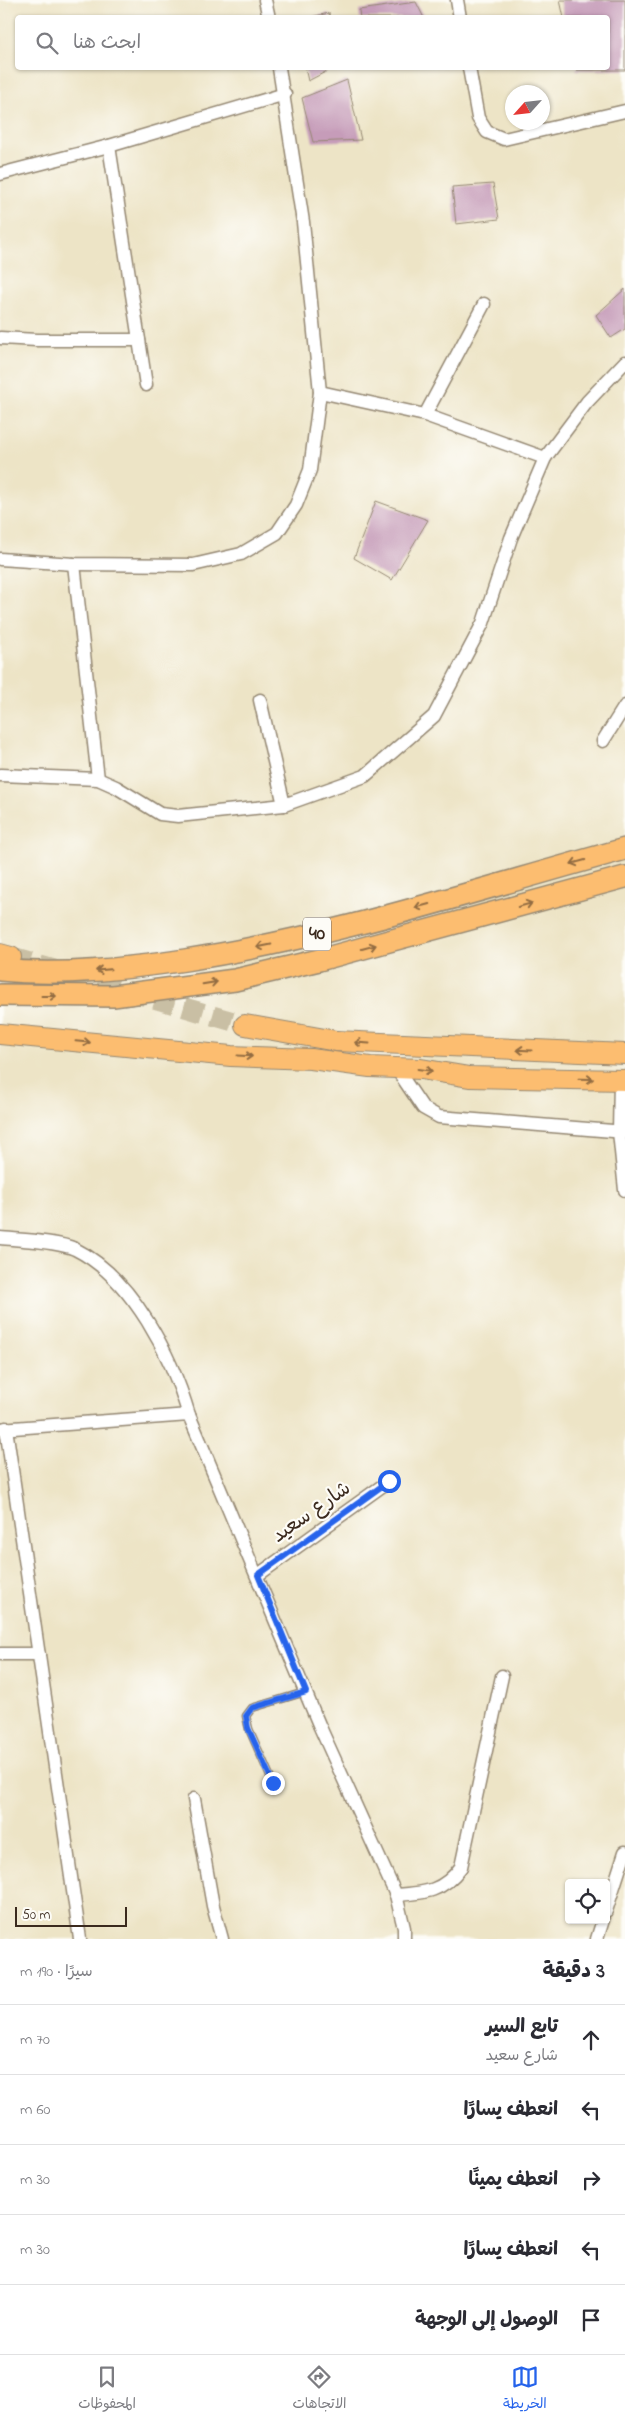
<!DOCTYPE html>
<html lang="ar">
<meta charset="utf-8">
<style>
:root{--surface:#fff;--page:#f2f2f3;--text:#2b2b33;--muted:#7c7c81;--line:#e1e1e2;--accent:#2563eb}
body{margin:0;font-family:"Indie Flower","Playpen Sans Arabic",sans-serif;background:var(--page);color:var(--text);direction:rtl}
.controls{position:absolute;right:15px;bottom:15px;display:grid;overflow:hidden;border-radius:5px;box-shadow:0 1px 4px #0004}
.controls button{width:45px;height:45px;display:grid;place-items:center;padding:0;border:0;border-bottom:1px solid var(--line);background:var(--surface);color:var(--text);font:25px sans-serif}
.compass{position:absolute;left:505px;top:85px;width:45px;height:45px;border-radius:50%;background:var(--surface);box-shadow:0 1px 4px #0004;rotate:243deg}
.scale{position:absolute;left:15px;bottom:12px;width:112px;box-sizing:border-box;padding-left:5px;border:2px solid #3b2a1e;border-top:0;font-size:14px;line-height:18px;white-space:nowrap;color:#3b2a1e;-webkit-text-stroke:4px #fdfcf7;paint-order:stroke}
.stop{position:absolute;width:15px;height:15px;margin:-11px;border:4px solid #2563eb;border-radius:50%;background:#fff}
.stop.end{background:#2563eb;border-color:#fff;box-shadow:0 1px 5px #0008}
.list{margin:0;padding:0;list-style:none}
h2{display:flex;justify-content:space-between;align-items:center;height:65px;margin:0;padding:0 20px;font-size:21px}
h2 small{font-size:16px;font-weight:400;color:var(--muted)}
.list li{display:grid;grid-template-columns:32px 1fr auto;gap:15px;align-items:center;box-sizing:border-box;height:70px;padding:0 20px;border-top:1px solid var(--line)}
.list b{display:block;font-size:19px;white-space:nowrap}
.list p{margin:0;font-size:16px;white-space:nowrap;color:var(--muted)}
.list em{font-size:16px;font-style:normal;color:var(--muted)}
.icon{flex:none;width:28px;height:28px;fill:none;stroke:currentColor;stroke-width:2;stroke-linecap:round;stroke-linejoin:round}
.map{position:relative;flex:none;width:625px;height:1939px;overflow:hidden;direction:ltr}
.search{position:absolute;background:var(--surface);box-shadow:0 1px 4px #0004;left:15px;right:15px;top:15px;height:55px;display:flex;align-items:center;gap:12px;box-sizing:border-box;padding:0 18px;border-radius:5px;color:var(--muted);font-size:19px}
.sheet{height:415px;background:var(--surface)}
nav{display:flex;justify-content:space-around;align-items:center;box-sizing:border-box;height:70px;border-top:1px solid var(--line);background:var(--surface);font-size:14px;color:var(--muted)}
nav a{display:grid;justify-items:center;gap:2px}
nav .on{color:var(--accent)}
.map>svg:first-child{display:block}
.building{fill:#c69cb9}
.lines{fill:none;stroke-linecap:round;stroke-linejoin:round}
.primary-tunnel{stroke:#c9bfa4;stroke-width:20;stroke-dasharray:20 10;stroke-linecap:butt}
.service-casing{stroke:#948772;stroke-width:9}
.minor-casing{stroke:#948772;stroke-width:15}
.primary-casing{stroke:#948772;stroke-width:22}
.trunk-casing{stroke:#948772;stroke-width:24}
.service{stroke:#fff;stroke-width:6}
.minor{stroke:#fff;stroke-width:12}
.primary{stroke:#fcbd6f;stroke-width:20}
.trunk{stroke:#fcbd6f;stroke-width:21}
.oneway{stroke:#926c42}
.route{stroke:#2563eb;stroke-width:6}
.labels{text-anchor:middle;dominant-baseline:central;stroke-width:4.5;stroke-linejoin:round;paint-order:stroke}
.shield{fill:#fdfcf7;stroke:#75695f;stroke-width:1}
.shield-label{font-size:19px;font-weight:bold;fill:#3b2a1e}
.street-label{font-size:20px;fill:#3b2a1e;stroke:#fdfcf7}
</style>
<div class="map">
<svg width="625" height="1939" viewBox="0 0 625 1939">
<rect width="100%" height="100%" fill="#fdfcf7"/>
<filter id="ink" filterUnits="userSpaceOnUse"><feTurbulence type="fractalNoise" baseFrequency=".02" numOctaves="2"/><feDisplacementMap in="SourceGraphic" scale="10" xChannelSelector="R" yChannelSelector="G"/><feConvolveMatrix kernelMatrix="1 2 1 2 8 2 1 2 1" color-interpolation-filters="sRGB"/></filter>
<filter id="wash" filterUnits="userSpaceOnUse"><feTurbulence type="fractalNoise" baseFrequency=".0096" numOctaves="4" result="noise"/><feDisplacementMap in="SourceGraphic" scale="20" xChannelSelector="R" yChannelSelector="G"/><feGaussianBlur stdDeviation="1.12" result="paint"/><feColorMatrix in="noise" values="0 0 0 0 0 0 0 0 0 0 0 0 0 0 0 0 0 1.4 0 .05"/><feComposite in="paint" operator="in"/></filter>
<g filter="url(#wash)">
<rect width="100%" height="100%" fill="#ede4c6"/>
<g id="blocks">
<g class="building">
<polygon points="560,0 625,0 625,70 577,70 576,68 608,68 608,18 564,18"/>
<polygon points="416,2 424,18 360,18 359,10"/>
<polygon points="329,13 330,18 311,18 311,17"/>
<polygon points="305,68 333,68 308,81"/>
<polygon points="347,80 361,140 313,142 302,98"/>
<polygon points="493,184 499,219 456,224 452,187"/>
<polygon points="625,289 625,329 611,338 596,315"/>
<polygon points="376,501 428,520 392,580 354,558"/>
</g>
</g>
</g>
<g filter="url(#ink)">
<use href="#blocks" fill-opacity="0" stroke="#948772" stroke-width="1"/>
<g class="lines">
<polyline class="primary-tunnel" points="11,957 245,1025"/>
<g class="service-casing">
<polyline id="service" points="273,1783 249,1729 246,1716 252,1708 305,1692"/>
</g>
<g class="minor-casing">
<g id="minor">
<polyline points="265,0 269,18"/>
<polyline points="457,0 460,18"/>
<polyline points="469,68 478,118 487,132 504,139 625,111"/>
<polyline points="109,146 146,385"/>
<polyline points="0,174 109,146 285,94"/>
<polyline points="0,338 37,340 139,340"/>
<polyline points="320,392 425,415 545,458"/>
<polyline points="425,415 484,304"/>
<polyline points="0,559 74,564 193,565 241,554 277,533 296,505 310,470 320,392 303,222 279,68"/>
<polyline points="74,564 98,779"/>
<polyline points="260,700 284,805"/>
<polyline points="603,741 625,706"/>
<polyline points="0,775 98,779 116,787 160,814 178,816 284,805 365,776 434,716 483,623 511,538 545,458 587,402 625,362"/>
<polyline points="396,1068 423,1108 439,1117 625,1132"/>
<polyline points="620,1080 619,1132 625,1190"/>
<path d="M0,1238C20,1240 58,1241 75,1249C133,1278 172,1357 189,1415"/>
<polyline points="6,1428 80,1939"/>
<path d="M0,1429L189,1415L320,1727L396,1895C425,1893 443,1892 461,1867L502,1676"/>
<polyline points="258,1575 389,1481"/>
<polyline points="0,1654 39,1654"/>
<polyline points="194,1799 213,1906 222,1939"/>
<polyline points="396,1895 404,1928 404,1939"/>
<polyline points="606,1911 625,1852"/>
<polyline points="597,1939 603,1920"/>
</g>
</g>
<g class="primary-casing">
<g id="primary">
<polyline points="0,954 11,957"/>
<polyline points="245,1025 336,1041 625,1054"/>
<polyline points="0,1034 231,1056 311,1059 370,1067 421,1069 469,1077 625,1080"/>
</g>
</g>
<g class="trunk-casing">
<g id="trunk">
<path d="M0,970C62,976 124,969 185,960C335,937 479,889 625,849"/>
<polyline points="0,995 113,996 235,980 319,960 625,877"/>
</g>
</g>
<use href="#service" class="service"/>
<use href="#minor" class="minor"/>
<use href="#primary" class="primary"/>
<use href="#trunk" class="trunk"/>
</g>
<defs><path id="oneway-shaft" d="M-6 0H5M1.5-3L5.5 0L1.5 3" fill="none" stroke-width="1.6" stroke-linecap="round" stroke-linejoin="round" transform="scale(1.25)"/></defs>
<g class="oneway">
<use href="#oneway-shaft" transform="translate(578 862) rotate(165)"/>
<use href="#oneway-shaft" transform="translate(525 905) rotate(-15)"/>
<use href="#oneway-shaft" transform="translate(422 906) rotate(165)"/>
<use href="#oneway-shaft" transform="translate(264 946) rotate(168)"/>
<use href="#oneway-shaft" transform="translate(369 947) rotate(-15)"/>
<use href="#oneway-shaft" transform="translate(103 970) rotate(175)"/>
<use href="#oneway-shaft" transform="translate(210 983) rotate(-9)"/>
<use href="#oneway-shaft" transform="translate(49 996)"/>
<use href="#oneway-shaft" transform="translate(83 1042) rotate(5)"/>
<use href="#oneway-shaft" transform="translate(362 1043) rotate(-176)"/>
<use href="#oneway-shaft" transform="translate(524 1050) rotate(-177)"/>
<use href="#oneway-shaft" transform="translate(245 1056) rotate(3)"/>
<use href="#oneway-shaft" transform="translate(425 1070) rotate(8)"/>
<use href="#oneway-shaft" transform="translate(586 1079) rotate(1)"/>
</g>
</g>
<g class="lines" filter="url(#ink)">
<polyline class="route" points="273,1783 248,1728 246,1716 252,1708 306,1692 258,1575 389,1481"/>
</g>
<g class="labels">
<rect class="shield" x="303" y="917.5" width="28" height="33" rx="4"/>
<g class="shield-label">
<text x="317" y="934">40</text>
</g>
<g class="street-label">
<text transform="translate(312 1513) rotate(-35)">شارع سعيد</text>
</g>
</g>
</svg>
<div class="controls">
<button><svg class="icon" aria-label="locate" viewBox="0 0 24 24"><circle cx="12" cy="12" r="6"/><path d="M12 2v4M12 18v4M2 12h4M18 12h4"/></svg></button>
</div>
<svg class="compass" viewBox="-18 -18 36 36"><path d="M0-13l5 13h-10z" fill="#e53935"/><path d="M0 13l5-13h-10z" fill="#7c7c81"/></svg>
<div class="scale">50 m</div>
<div class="stop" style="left:389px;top:1481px"></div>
<div class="stop end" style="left:273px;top:1783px"></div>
<div class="search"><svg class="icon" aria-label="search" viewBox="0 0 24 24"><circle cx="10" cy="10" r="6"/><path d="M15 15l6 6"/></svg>ابحث هنا</div>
</div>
<section class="sheet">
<h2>3 دقيقة<small>سيرًا · 190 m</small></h2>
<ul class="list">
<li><svg class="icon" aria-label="ahead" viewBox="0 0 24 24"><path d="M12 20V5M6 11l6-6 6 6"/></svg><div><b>تابع السير</b><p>شارع سعيد</p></div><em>70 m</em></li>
<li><svg class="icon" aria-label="left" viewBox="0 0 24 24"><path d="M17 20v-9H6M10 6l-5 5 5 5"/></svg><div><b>انعطف يسارًا</b></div><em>60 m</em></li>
<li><svg class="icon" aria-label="right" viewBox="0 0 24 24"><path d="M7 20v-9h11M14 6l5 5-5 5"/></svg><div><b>انعطف يمينًا</b></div><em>30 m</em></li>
<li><svg class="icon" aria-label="left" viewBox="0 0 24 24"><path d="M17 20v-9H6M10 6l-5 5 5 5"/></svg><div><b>انعطف يسارًا</b></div><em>30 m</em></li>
<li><svg class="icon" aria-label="arrive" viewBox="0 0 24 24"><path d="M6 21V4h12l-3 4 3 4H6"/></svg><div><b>الوصول إلى الوجهة</b></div></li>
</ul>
</section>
<nav>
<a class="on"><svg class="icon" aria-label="map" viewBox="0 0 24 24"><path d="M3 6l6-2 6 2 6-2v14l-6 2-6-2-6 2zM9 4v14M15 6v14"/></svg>الخريطة</a>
<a><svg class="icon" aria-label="directions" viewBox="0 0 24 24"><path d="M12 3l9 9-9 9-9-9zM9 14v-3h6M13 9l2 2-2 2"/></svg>الاتجاهات</a>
<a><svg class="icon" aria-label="saved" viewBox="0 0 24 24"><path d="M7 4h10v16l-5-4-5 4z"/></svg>المحفوظات</a>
</nav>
